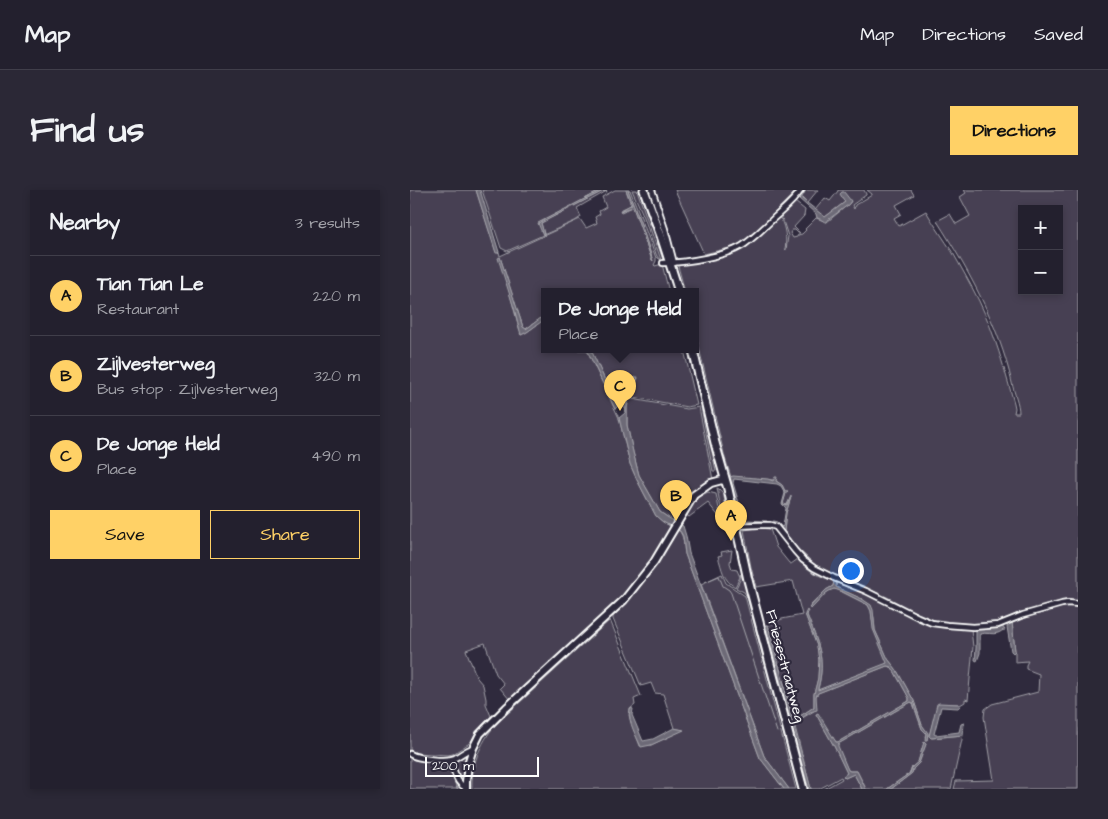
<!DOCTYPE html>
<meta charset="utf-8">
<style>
:root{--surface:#23202e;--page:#2b2836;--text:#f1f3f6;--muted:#a3a3aa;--line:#403e4a;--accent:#ffd166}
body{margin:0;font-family:"Architects Daughter",sans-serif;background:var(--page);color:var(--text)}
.controls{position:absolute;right:15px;top:15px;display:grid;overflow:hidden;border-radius:0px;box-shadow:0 2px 8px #0003}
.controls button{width:45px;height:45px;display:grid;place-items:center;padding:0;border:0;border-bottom:1px solid var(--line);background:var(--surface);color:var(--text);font:25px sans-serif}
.scale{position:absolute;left:15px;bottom:12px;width:114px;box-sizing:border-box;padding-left:5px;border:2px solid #fff;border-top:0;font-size:14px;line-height:18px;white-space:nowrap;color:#fff;-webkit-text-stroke:4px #2f2a3d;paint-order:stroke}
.you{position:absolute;left:440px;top:380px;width:18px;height:18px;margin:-12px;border:4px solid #fff;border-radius:50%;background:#1a73e8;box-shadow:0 0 0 8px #1a73e833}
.badge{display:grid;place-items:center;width:32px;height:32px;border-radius:50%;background:var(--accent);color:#111;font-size:16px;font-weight:700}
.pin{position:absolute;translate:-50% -41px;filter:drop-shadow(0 1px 2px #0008)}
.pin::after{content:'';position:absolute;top:26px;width:18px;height:15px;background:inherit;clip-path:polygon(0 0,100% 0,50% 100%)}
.popup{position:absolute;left:131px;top:98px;width:158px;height:65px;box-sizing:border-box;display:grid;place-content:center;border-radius:0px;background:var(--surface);filter:drop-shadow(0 1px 4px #0005);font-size:16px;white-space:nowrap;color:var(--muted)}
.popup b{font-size:19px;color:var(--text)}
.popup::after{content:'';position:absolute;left:50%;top:100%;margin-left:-10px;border:10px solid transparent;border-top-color:var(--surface)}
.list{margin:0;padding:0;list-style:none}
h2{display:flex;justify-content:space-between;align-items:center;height:65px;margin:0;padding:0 20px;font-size:21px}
h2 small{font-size:16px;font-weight:400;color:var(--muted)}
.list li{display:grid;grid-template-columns:32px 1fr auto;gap:15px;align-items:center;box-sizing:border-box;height:80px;padding:0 20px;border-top:1px solid var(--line)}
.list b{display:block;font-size:19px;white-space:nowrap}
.list p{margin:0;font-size:16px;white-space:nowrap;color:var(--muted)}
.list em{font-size:16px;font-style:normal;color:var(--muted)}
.actions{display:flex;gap:10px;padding:15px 20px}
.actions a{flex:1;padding:11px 0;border:1px solid var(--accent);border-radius:0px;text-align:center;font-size:18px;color:var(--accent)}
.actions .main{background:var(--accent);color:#111}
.map{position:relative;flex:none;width:668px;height:599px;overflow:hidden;border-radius:0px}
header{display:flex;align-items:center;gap:30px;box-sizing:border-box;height:70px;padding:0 25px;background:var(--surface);border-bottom:1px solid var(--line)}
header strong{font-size:24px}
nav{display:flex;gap:28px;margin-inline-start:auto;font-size:18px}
.intro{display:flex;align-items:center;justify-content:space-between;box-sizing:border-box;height:120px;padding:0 30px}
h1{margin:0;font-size:35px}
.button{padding:12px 22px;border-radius:0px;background:var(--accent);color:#111;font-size:18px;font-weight:700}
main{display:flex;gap:30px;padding:0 30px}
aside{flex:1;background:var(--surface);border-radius:0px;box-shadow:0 2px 8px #0003}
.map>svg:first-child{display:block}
.green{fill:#464152;stroke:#a2a0a8;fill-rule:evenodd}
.water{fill:#6d6a77;stroke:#a7a6ad}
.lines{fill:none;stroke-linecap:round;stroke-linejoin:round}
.stream{stroke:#a7a6ad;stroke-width:1}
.street-casing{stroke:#fff;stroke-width:8}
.secondary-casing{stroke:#fff;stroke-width:10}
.primary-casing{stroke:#fff;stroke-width:11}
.street{stroke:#2f2a3d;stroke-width:4.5}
.secondary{stroke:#2f2a3d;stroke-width:6}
.primary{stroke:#2f2a3d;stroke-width:7}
.labels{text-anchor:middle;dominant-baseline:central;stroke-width:4.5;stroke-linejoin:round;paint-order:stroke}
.street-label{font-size:15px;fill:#fff;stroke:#2f2a3d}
</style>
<header>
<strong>Map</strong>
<nav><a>Map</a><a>Directions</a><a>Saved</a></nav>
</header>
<div class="intro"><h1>Find us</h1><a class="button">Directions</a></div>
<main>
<aside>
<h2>Nearby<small>3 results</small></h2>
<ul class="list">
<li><span class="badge">A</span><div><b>Tian Tian Le</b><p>Restaurant</p></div><em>220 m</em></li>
<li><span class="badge">B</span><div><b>Zijlvesterweg</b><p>Bus stop · Zijlvesterweg</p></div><em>320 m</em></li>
<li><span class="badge">C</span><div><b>De Jonge Held</b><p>Place</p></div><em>490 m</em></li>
</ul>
<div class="actions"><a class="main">Save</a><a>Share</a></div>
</aside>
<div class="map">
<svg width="668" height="599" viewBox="0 0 668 599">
<rect width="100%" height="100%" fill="#2f2a3d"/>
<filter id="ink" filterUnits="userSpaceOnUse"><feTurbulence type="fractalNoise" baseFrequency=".02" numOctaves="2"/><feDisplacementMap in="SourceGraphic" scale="10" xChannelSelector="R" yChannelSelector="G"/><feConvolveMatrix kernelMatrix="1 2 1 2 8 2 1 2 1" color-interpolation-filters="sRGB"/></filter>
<g filter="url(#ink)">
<g class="green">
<path d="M0,0H66L86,62H89L90,66L170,29L176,38L187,33L185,27L190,24L189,21L196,17L192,7L205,0H216L221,15L210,20L211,22L223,17L242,70L243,71L232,37L218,0H220L232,30L246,68V71L244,75L245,76L252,74L259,102H135V125L116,139L113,137L90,67L109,138L111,142L110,144L111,145L117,142L135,129V160H177L209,228L220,274L227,290L246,326L253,332L262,337C258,345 254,353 249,361C235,383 216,402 198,421L100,510L90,498L94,494L86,484L75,453L56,460L67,488L73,495L76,509V514L81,526L72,535L65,544L61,552L43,564L38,565L22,564L7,563L0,560Z"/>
<polygon points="72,0 192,0 129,33 134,44 131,33 193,1 195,2 167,18 171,27 165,31 97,61 91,58"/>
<polygon points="222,0 227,0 251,70 248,68 246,64 234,27"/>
<polygon points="229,0 232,0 255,70 253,70"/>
<polygon points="265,0 387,0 339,48 330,54 323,57 294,64"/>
<polygon points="396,0 408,0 397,13 391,7"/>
<path d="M428,0H454L456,4V5L442,15L444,19L445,15L462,5V4L457,0H501L504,5L486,15L491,24L484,28L489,36L516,21C524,35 534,49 543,63C552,79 561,95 569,111C585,144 594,178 604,213L605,218L604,223H609C609,213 604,203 602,193C589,135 559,81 527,31L540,24L546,34L560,26L550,7L556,3L554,0H668V411L657,410L650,412L606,424L595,430L585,433L562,434L532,432L519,429L477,407L403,375L404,374L388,359L374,341L376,323L381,307L377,315L373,314V313L376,303L378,301H375L372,295L365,290L321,287L315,268L285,141V102H275L268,76L271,74L316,65L333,58L369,28L371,29C375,39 377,48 375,59L376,60L378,46L371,25L385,12L395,20L394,26L384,37L390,43H388L385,40H382L380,43L383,48L387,47L388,45L392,44L396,40L395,39L406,28L417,32L440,13L441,11H435V12L415,27L405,20L415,8L420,11L428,1ZM612,19H649V101H612Z"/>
<polygon points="181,160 274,160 287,215 277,217 218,206 220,198 215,196 213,203 209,204 209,202 205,203 205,207 213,207 211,216 208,216 201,203 225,190 220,203 221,205 228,188 202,201 200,201"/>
<polygon points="278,160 281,160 292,213 291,214"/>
<polygon points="217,208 277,219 289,217 303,290 288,299 265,332 250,322 229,285 223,262 217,235 217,218 219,209 217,209 216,219 213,217 215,209"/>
<polygon points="291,217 293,217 297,229 298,243 306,281 303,281"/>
<path d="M307,298C317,302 314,315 316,324H312Z"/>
<polygon points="298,302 306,304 311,329 298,313 279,327 275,324 284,309"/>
<path d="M349,338L360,339L366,357L379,373L381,374L388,369C396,380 410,387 424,391L423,396L416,400L400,416L401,419L416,403L422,399H426L458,415L461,421L463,435L478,472L476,474L408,500V499C416,469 408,453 397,425L398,422L395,424L407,456L409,470L408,488L404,504V517L384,530L358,435L372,429L392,425L383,391L346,397L341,377L334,340Z"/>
<path d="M266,340H268C275,346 273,355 275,364L350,568L374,599H62C61,575 70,554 85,535L200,430L231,506L224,509L225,515L220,519L219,525L220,529L230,556L241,555L273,540L264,538L253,504L245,503L241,493L231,496L203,429V427L224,403Z"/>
<path d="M322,360L320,373L322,379L327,380L330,387L325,397C313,390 312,379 308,366L312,365L311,362Z"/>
<polygon points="312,384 316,393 335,406 386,599 379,599 354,566 291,394"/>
<polygon points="330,384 338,395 391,599 388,599 337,407 334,402 326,398 331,388"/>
<polygon points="427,393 454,402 506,429 522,435 561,439 563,457 558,510 555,509 555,512 550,515 548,514 528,514 519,546 522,548 553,545 541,599 481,599 502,583 503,579 509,573 516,554 514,553 508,572 502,577 500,583 477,599 456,599 447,581 440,581 438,580 427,556 428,554 501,512 503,513 512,539 516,543 515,547 517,550 518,544 512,535 504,511 486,479 478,469 465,440 464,428 461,416 452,409 426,397 426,394"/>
<polygon points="656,415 668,416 668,599 544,599 546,591 584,590 574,527 575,519 582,514 628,502 629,484 616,479 616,475 618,471 605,472 605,461 602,432 610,428"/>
<polygon points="477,476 481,477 483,479 499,508 499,511 428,552 426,552 406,524 424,556 437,583 435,588 444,584 452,599 414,599 432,589 431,587 409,599 401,599 384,533 404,521 406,506 408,503"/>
<path d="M58,562L54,575L53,592L50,591C42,574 43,572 58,562Z"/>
<polygon points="0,568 5,570 37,574 43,583 48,599 0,599"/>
</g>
<g class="water">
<polygon points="66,0 70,0 89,62 88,63 86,63"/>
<polygon points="192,0 196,0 197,2 193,1 131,33 134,44 133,45 128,33"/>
<polygon points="216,0 218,0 232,37 243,71 242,70 223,17 210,21 222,14"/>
<polygon points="393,0 396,0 392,7 392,9 415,27 435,12 430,4 432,2 434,2 441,11 438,15 419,29 417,32 415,32 410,29 407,28 406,24 388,8"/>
<polygon points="90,67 113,137 116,139 135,125 135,129 117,142 111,145 104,118 88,68"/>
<polygon points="177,160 181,160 200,201 202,201 226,187 228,187 220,205 220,203 225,190 201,203 208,216 205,219"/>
<polygon points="217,209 219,209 217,218 217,235 223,262 229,285 250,322 257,327 273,336 276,346 279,363 354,566 379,599 374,599 350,568 275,364 273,346 270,341 253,332 246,326 227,290 220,274 209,228 215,223"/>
<polygon points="323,286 358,289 363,291 365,287 367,287 366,291 372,295 375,301 378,301 376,303 373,314 377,315 381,306 381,307 376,323 374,341 388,359 404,374 403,375 390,364 370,337 363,333 363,331 367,332 372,337 373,336 376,318 372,314 375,303 371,296 367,294 324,289 323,293 334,330 357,331 357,333 333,332 331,331 320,287"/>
<path d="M424,391H427L426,397L452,409L461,415L463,420L465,440L478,469L486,479L504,511L512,535L518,543L517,550H515L516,543L512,539L503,513L501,512L428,554V556L438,580L440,581H447L456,599H452L444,584L435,588L433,586L437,583L424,556L406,524L408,523L426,552H428L499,511V508L483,479L481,477L477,476L408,503L406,506L407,520L400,522L382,535L356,435H358L383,529L384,530L404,517V504L408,488L409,470L407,456L395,424L397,420L398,422L397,425C408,453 416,469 408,498V500L477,473L463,439L461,421L458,415L431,401L424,399L419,401L416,403L401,419L399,418L416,400L423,396Z"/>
<polygon points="602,432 605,461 603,463 601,461 597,437 598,434"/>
<path d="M592,436L595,440C592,440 591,442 588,443C583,445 576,442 570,444V463L567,471L565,470L566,458V440Z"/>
<polygon points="529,513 549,514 550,516 548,518 531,517 524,544 526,545 549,542 551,534 554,533 553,545 521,548 519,546 527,514"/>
<path d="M221,518L223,519L222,525L233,551L243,549L264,538L274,540L241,555L231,557C226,545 216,529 221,518Z"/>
<polygon points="384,537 401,599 399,599 382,538"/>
<polygon points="514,552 516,554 509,573 503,579 502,583 481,599 477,599 500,583 502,577 508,572"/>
</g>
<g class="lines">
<g class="stream">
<polyline points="295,392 309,386 313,396 319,400 321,403 367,542"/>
<polyline points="0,568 4,570 17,571"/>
<polyline points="23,572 38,574 47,599"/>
</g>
<g class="street-casing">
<g id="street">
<polyline points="242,0 255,39 264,73"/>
<path d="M253,73C274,73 319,66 335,54C346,46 355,37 364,28C374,19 384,11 391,0"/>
<polyline points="322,336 350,335 360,335 366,337 385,361 393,370 404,378 424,388 456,401 508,427 522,433 537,435 563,437 588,435 613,425 652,414 658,413 668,414"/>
<path d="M0,564C8,569 36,572 45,568C51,565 56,560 63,558"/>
<path d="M38,570C47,580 43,591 56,598"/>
</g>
</g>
<g class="secondary-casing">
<polyline id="secondary" points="56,599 56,591 58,574 63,558 70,544 96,518 214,410 244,372 284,305 301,293 312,290 316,292"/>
</g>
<g class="primary-casing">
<g id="primary">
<polyline points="234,0 251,46 269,102"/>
<polyline points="283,160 305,253 318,299 338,390 393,599"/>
</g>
</g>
<use href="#street" class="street"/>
<use href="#secondary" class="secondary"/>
<use href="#primary" class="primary"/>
</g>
</g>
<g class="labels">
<g class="street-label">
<text transform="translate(375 476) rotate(75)">Friesestraatweg</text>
</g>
</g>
</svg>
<div class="controls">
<button>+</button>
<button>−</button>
</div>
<div class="scale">200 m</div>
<div class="you"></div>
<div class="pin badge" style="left:321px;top:351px">A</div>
<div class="pin badge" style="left:266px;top:331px">B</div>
<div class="pin badge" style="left:210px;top:221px">C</div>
<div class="popup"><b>De Jonge Held</b>Place</div>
</div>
</main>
